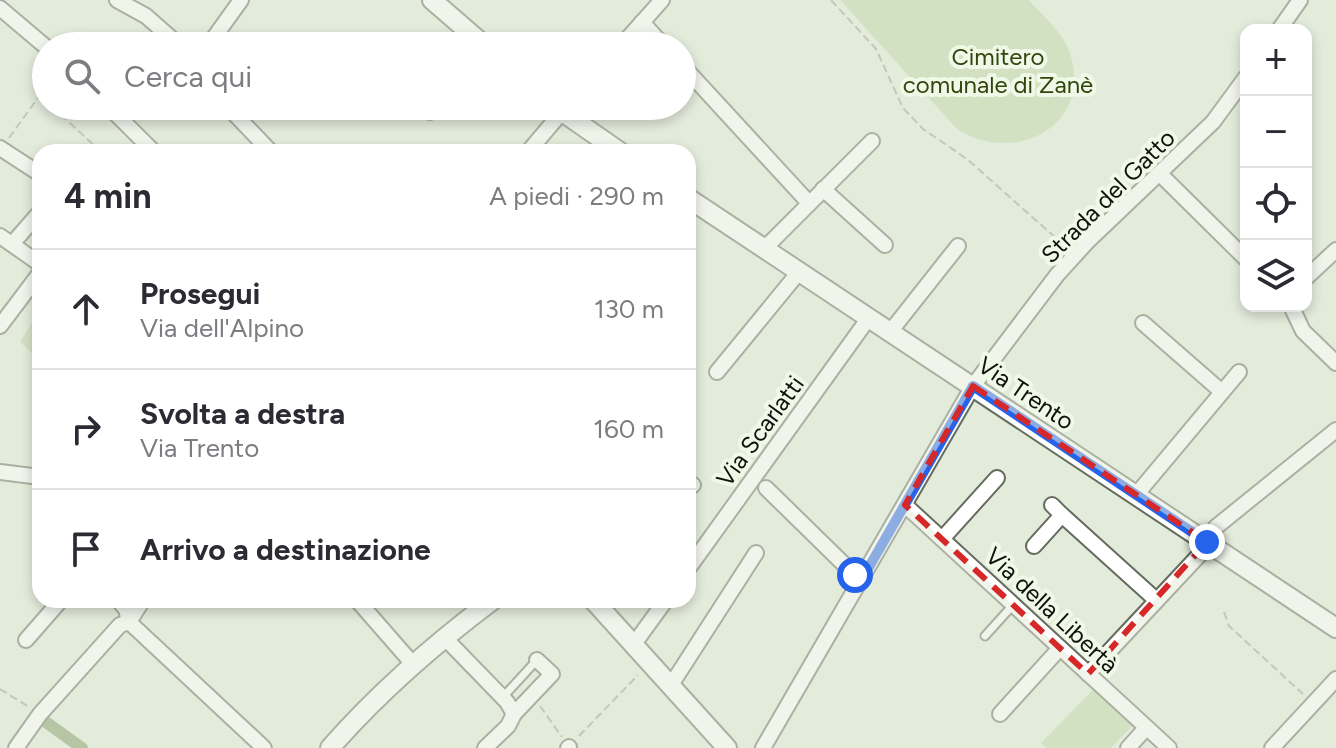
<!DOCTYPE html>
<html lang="it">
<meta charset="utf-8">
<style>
:root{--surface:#fff;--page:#f7f7f7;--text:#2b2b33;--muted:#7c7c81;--line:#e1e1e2}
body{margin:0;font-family:Figtree,sans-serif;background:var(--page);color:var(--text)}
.controls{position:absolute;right:24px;top:24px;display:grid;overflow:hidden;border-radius:16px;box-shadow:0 4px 12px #0003}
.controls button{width:72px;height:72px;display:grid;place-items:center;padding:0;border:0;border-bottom:2px solid var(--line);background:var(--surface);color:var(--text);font:40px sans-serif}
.stop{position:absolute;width:24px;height:24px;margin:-18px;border:6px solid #2563eb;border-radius:50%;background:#fff}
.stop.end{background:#2563eb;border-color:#fff;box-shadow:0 2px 8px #0008}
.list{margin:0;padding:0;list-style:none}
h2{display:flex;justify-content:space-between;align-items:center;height:104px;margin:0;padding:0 32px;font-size:34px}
h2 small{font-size:26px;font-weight:400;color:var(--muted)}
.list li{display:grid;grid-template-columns:52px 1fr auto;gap:24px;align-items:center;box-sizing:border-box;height:120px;padding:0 32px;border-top:2px solid var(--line)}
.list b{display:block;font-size:30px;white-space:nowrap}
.list p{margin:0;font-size:26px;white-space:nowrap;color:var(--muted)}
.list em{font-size:26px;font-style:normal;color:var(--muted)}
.icon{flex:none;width:44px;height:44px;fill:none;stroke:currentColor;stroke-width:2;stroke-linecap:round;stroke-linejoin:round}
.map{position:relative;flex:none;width:1336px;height:748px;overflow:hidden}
.search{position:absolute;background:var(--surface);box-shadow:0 4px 12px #0003;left:32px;top:32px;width:664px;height:88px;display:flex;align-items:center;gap:20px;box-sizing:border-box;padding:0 28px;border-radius:44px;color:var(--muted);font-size:30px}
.panel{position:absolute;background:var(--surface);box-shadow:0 4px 12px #0003;left:32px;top:144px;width:664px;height:464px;border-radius:24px}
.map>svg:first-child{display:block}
.green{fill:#bfd6a7}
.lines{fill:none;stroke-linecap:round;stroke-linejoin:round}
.canal{stroke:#7f9763;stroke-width:12}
.lane-casing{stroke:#656b5e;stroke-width:11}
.street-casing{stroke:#656b5e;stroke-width:18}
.secondary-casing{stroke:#656b5e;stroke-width:22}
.path{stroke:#999f92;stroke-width:2;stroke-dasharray:8 4;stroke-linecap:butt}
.lane{stroke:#fff;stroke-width:7}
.street{stroke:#fff;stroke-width:14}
.secondary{stroke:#fff;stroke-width:18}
.route{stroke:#2563eb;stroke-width:10}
.marked{fill:none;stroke:#d62828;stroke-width:6;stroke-dasharray:16 10;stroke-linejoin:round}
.labels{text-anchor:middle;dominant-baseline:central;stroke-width:8;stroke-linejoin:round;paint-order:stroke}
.park-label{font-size:24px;fill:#30460c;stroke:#f0f8e8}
.street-label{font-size:24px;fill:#0f110c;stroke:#f0f8e8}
</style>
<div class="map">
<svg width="1336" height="748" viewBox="0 0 1336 748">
<rect width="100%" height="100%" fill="#e3ebdb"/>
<g class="green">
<path d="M840,0H1029C1045,18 1067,36 1072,60C1088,131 1011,164 957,129Z"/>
<polygon points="40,310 40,361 20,342"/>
<polygon points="1093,690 1132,726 1111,748 1047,748 1041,743"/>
</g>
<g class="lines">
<polyline class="canal" points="43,720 82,748"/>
<g class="lane-casing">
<g id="lane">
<polyline points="985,636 1013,605"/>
<polyline points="503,697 537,660"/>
</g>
</g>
<g class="street-casing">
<g id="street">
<polyline points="117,0 146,16 180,46"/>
<polyline points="0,8 46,47"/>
<polyline points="642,22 664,46"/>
<polyline points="1279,30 1300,0"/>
<polyline points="208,46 241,0"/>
<polyline points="621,46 662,0"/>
<polyline points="682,65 809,203"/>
<polyline points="108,106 154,152"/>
<polyline points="227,106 271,152"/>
<polyline points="430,112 436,106"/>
<polyline points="0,148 40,174"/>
<polyline points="528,152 567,106"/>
<polyline points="1160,174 1246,259"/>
<polyline points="823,189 885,245"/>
<polyline points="0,236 40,264"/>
<polyline points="12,244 40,212"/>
<polyline points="764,249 872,141"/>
<polyline points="1306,278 1336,250"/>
<polyline points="1291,306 1303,331 1336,363"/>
<polyline points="1143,323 1222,392"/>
<polyline points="0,326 40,273"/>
<polyline points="890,332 958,246"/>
<polyline points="717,372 799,272"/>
<polyline points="0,472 40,477"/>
<polyline points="766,488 861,581"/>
<polyline points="688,489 693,485"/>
<polyline points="1136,495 1239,372"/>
<polyline points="905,505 1169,748"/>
<polyline points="1062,515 1155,599"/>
<polyline points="942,539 997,478"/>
<polyline points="1034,546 1062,515 1052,505"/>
<polyline points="688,569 868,319"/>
<polyline points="118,600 126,609 129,622"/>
<polyline points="357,600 412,663"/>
<polyline points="129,622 264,748"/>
<polyline points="129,622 143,600"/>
<polyline points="444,637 507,702 514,714 508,726 485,748"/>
<polyline points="26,640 61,600"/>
<polyline points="634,644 666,600"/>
<polyline points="1088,674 1204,550 1216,527 1336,430"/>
<polyline points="671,685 756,553"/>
<polyline points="514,714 552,674 537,660"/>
<polyline points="1000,714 1060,648"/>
<polyline points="16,748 40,714 120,625 129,622"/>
<polyline points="568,748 569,747"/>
<polyline points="763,748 973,386 1057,275 1087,242 1213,122 1246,77"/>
<polyline points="1128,748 1146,728"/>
<polyline points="1272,748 1336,679"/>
</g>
</g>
<g class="secondary-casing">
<g id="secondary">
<polyline points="432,0 485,46"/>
<polyline points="554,106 620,152"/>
<polyline points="688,198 1336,628"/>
<polyline points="593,600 727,748"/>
<path d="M330,748C380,691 433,645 493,600"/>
</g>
</g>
<g class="path">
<polyline points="831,0 876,49 903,108 923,129 967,159 1066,247"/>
<polyline points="52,106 101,152"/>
<polyline points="9,138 40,95 46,100"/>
<polyline points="573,600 580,608"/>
<polyline points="1224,612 1229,626 1303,694"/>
<polyline points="0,689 29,707"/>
<polyline points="540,706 562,737"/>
<polyline points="579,736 638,675"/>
</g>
<use href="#lane" class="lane"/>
<use href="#street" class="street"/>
<use href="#secondary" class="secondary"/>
</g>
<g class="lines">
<polyline class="route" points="855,575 861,581 973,386 1207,542"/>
</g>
<path d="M0 0H1336V748H0ZM973,386L1207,542L1088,674L905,505Z" fill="#e3ebdb" fill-opacity=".55" fill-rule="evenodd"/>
<path class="marked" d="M973,386L1207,542L1088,674L905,505Z"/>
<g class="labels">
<g class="park-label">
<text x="998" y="56">Cimitero<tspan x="998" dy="28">comunale di Zanè</tspan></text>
</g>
<g class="street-label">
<text transform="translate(1108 196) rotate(-45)">Strada del Gatto</text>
<text transform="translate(1026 393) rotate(34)">Via Trento</text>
<text transform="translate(760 431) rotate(-54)">Via Scarlatti</text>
<text transform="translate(1052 610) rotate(43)">Via della Libertà</text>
</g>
</g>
</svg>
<div class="controls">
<button>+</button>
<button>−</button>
<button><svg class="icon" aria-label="locate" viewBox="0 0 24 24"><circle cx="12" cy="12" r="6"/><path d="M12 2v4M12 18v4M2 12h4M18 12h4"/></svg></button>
<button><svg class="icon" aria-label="layers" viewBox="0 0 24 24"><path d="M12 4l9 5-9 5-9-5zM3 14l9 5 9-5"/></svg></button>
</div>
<div class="stop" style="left:855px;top:575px"></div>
<div class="stop end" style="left:1207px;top:542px"></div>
<div class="search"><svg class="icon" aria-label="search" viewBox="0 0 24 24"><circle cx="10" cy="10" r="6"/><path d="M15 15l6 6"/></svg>Cerca qui</div>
<section class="panel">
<h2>4 min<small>A piedi · 290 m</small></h2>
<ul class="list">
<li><svg class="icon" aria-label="ahead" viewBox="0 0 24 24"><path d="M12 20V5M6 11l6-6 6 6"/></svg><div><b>Prosegui</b><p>Via dell'Alpino</p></div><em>130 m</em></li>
<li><svg class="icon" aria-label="right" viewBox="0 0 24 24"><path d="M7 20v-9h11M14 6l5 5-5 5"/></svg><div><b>Svolta a destra</b><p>Via Trento</p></div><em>160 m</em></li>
<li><svg class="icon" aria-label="arrive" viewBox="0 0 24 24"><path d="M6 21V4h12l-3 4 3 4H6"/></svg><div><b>Arrivo a destinazione</b></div></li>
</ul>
</section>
</div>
